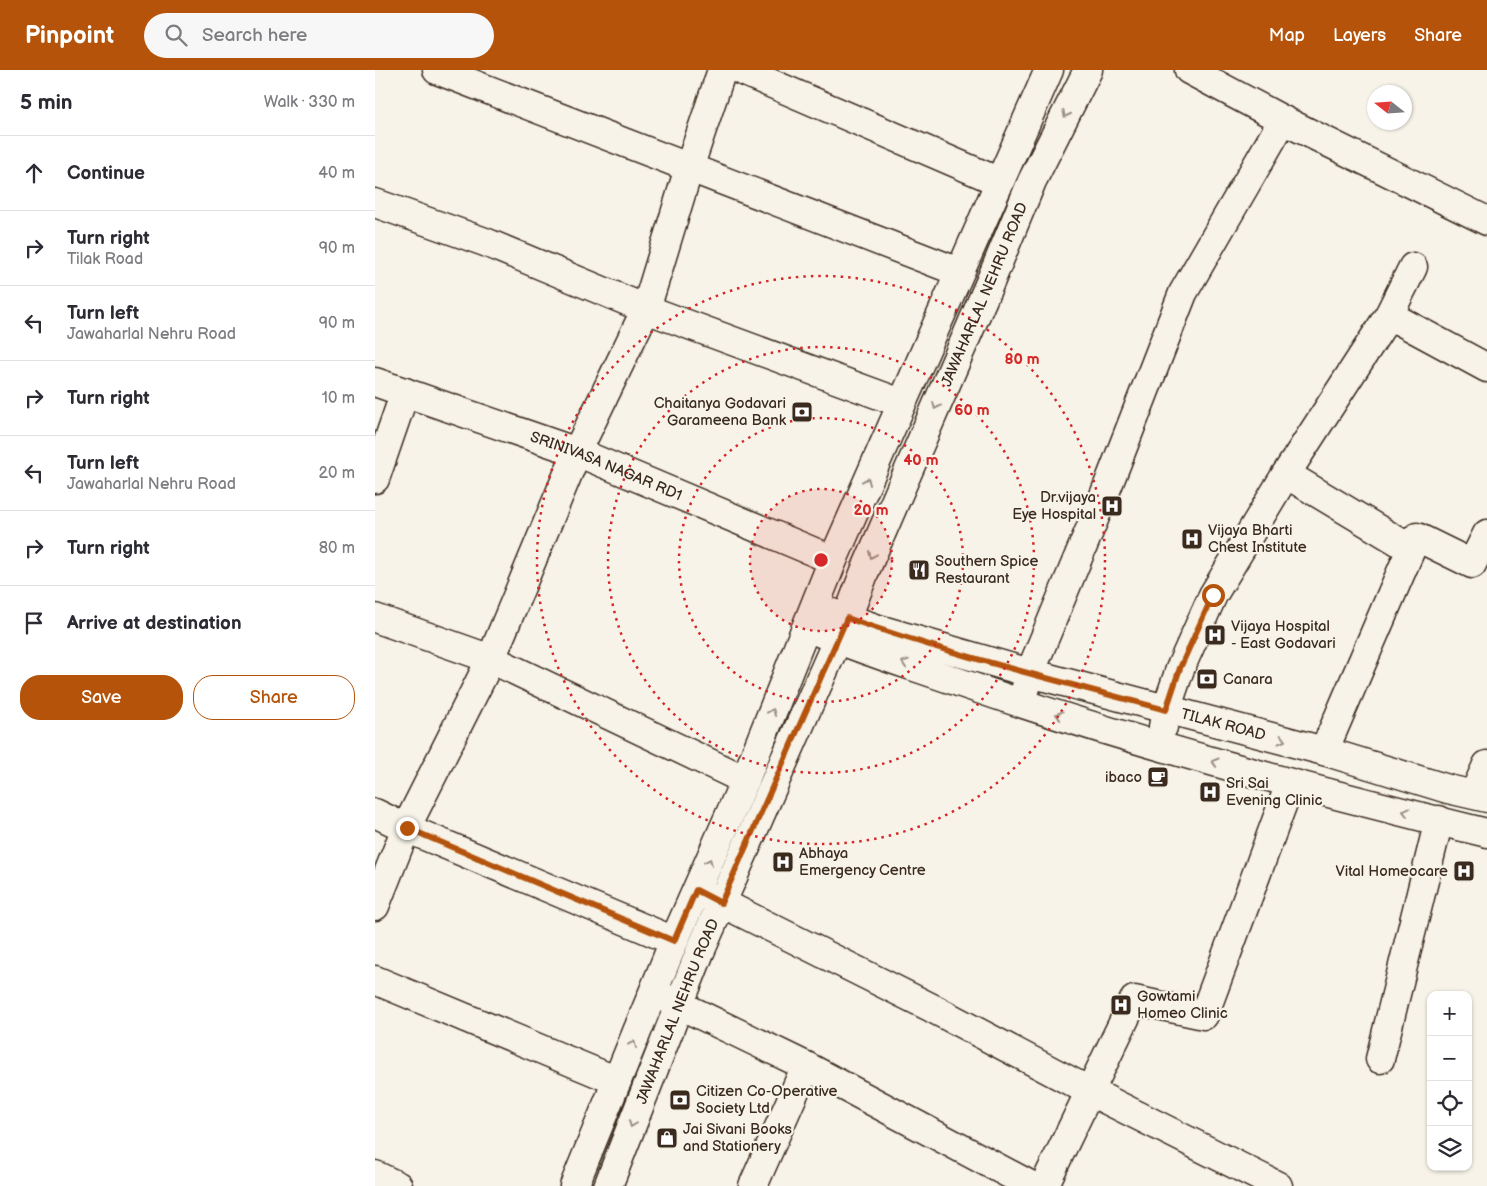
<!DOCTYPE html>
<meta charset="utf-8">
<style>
:root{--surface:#fff;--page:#f7f7f7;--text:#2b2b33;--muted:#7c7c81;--line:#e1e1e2;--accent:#b45309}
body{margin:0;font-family:"Balsamiq Sans",sans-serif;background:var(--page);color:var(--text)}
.controls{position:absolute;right:15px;bottom:15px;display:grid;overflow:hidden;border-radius:10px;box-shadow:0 1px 4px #0004}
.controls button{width:45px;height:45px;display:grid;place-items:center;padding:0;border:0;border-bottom:1px solid var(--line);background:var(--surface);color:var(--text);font:25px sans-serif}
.compass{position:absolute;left:992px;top:15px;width:45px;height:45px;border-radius:50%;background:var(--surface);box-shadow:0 1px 4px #0004;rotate:287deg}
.stop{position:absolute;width:15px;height:15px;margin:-11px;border:4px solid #b45309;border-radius:50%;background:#fff}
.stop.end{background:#b45309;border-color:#fff;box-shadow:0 1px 5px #0008}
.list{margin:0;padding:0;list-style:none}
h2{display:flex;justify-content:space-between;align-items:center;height:65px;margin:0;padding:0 20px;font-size:21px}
h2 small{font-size:16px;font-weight:400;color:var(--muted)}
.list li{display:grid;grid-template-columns:32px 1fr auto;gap:15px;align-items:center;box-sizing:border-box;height:75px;padding:0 20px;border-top:1px solid var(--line)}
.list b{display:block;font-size:19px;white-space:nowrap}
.list p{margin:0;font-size:16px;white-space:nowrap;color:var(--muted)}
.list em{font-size:16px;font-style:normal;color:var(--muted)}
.actions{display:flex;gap:10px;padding:15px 20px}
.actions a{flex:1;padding:11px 0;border:1px solid var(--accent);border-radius:20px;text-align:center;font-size:18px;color:var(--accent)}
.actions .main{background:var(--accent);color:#fff}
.icon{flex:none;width:28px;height:28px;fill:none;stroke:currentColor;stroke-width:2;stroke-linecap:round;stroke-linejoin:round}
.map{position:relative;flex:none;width:1112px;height:1116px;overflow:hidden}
header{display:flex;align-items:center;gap:30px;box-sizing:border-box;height:70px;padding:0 25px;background:var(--accent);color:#fff}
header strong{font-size:24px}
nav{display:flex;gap:28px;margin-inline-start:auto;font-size:18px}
.search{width:350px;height:45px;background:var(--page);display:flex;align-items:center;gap:12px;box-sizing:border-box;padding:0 18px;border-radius:28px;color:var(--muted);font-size:19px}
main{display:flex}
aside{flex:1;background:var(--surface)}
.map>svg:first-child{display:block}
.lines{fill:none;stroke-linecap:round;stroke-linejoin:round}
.minor-casing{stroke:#3b2a1e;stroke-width:31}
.major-casing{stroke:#3b2a1e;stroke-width:31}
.minor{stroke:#f7f3e8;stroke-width:28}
.major{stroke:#f7f3e8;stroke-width:28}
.oneway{stroke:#998e83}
.route{stroke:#b45309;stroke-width:6}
.ring{fill:none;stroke:#d62828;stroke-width:2.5;stroke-dasharray:2.5 5}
.labels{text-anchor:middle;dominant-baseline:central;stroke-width:4.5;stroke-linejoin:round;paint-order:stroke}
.street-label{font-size:15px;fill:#3b2a1e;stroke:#f7f3e8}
.poi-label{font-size:15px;fill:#3b2a1e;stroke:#f7f3e8;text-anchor:start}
.centre{fill:#d62828;stroke:#f7f3e8;stroke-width:2.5}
.ring-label{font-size:15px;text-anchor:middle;font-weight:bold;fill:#d62828;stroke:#f7f3e8;stroke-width:4.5;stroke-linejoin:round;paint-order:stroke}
</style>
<header>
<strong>Pinpoint</strong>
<div class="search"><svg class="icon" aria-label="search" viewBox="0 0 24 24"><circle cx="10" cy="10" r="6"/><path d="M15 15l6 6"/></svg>Search here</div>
<nav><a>Map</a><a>Layers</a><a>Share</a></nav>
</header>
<main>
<aside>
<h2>5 min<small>Walk · 330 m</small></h2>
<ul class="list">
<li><svg class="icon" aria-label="ahead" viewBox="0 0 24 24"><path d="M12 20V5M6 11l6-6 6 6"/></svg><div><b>Continue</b></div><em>40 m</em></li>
<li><svg class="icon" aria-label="right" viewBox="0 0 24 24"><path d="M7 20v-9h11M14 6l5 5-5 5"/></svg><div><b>Turn right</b><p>Tilak Road</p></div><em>90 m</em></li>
<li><svg class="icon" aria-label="left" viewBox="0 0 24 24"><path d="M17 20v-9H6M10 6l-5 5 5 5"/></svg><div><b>Turn left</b><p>Jawaharlal Nehru Road</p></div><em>90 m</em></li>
<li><svg class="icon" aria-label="right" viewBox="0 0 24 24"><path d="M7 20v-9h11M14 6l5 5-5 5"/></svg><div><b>Turn right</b></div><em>10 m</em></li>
<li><svg class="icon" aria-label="left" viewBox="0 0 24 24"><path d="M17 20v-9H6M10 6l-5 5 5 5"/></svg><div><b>Turn left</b><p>Jawaharlal Nehru Road</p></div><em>20 m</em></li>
<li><svg class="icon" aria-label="right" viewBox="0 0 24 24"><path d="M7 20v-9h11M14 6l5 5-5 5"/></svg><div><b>Turn right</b></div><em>80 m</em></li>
<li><svg class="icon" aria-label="arrive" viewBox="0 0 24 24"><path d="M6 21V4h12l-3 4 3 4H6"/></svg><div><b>Arrive at destination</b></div></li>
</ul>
<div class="actions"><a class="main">Save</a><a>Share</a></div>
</aside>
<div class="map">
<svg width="1112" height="1116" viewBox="0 0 1112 1116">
<rect width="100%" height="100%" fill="#f7f3e8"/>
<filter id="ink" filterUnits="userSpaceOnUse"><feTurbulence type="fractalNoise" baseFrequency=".02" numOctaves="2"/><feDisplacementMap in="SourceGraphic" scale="10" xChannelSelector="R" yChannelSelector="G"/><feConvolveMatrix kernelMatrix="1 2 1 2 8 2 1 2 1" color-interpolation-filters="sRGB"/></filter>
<g filter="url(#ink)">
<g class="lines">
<g class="minor-casing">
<g id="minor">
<polyline points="62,0 584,202"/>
<polyline points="365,0 625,112"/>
<polyline points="814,0 908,50 1112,151"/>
<polyline points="0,133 110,172 271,239 526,333"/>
<polyline points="1014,245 1112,298"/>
<path id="s1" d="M0,312L202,382L458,490"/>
<polyline points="911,404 1036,479 949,681"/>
<polyline points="0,409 30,322"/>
<polyline points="1036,479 1042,467 1097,494 1112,464"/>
<path id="s2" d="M440,537L503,559L655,603L949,681L1073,719L1112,728"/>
<polyline points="0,548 116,589 370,710"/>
<path d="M432,557C484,580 539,596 592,615C762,674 937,720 1112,763"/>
<polyline points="650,621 655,603 730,423 808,223 908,50"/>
<polyline points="788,657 791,640 805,599 838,525 911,404 1014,245 1038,197"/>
<polyline points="1099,724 1112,695"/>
<polyline points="0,743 31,758 299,871"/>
<polyline points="325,822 557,938 716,1022 903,1116"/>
<polyline points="0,836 31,758 116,589 202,382 271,239 314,98 347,0"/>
<polyline points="0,910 242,1011"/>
<polyline points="282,924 431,996 657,1116"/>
<polyline points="1005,989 1064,750"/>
<polyline points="0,1105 23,1116"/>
<polyline points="378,1116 431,996"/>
<polyline points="669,1116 759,930 829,945 915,714"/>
</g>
</g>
<g class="major-casing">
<g id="major">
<polyline points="199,1116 299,871 370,710 458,490 674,0"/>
<path id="s3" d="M233,1116L325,882L472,548L490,501L616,210L657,111L713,0"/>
</g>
</g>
<use href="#minor" class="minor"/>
<use href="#major" class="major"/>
</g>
<defs><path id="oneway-chevron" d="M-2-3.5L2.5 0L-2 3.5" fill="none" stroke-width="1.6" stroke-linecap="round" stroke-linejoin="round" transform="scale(1.25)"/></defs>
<g class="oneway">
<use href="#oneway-chevron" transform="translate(691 44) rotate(117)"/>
<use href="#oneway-chevron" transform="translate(561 336) rotate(114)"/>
<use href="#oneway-chevron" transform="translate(492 411) rotate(-67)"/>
<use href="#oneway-chevron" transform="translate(497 485) rotate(113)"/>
<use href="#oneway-chevron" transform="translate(530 593) rotate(-161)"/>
<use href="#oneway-chevron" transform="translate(397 642) rotate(-68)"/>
<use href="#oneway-chevron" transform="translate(684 645) rotate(-163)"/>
<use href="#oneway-chevron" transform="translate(907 670) rotate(14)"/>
<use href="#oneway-chevron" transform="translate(840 692) rotate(-164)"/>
<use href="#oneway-chevron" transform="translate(1031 742) rotate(-166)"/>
<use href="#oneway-chevron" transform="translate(334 792) rotate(-66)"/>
<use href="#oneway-chevron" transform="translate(258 974) rotate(-67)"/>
<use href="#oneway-chevron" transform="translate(257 1054) rotate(111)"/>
</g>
</g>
<g class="lines" filter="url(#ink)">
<path class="route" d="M32,758L299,871L321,820L346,833L472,548C576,585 685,611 791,640L805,598L838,525"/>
</g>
<circle cx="446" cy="490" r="71" fill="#d62828" fill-opacity=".12"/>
<g class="ring">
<circle cx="446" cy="490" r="71"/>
<circle cx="446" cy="490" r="142"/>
<circle cx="446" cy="490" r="213"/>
<circle cx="446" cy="490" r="284"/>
</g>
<defs>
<g id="bank-square" transform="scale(1.125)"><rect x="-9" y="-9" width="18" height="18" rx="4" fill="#3b2a1e" stroke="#f7f3e8"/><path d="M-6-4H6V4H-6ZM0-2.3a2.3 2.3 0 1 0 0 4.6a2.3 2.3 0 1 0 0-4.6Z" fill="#fff"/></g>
<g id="hospital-square" transform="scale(1.125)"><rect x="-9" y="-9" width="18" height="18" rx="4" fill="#3b2a1e" stroke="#f7f3e8"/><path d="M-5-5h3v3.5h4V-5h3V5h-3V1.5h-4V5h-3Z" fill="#fff"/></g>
<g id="restaurant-square" transform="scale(1.125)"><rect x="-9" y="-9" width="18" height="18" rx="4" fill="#3b2a1e" stroke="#f7f3e8"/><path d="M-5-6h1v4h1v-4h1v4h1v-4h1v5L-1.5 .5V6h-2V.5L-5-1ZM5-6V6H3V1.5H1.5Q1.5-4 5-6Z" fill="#fff"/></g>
<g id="cafe-square" transform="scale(1.125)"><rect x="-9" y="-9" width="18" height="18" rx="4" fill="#3b2a1e" stroke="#f7f3e8"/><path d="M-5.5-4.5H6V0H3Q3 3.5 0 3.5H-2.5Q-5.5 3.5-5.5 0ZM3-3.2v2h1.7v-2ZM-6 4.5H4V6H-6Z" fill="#fff"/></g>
<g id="shop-square" transform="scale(1.125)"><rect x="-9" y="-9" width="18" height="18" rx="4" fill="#3b2a1e" stroke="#f7f3e8"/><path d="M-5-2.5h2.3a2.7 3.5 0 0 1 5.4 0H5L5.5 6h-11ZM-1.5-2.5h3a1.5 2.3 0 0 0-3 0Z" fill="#fff"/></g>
</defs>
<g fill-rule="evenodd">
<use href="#bank-square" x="427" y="342"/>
<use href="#hospital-square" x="737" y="436"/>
<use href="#hospital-square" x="817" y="469"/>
<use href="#restaurant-square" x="544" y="500"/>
<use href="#hospital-square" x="840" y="565"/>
<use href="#bank-square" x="832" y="609"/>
<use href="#cafe-square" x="783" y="707"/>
<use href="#hospital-square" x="835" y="722"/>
<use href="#hospital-square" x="408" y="792"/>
<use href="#hospital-square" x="1089" y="801"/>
<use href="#hospital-square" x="746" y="935"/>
<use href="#bank-square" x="305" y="1030"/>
<use href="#shop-square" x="292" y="1068"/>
</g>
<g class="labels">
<g class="street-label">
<text stroke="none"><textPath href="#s3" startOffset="968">JAWAHARLAL NEHRU ROAD</textPath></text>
<text stroke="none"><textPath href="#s1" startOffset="246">SRINIVASA NAGAR RD1</textPath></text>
<text stroke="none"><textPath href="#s2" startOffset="425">TILAK ROAD</textPath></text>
<text stroke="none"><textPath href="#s3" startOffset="188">JAWAHARLAL NEHRU ROAD</textPath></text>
</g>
<g class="poi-label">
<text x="411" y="333" text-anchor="end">Chaitanya Godavari<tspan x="411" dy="17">Garameena Bank</tspan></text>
<text x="721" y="427" text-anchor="end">Dr.vijaya<tspan x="721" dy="17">Eye Hospital</tspan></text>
<text x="833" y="460">Vijaya Bharti<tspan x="833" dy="17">Chest Institute</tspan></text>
<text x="560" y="491">Southern Spice<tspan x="560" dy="17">Restaurant</tspan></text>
<text x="856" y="556">Vijaya Hospital<tspan x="856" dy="17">- East Godavari</tspan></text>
<text x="848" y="609">Canara</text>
<text x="767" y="707" text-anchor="end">ibaco</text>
<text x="851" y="713">Sri Sai<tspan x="851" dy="17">Evening Clinic</tspan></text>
<text x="424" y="783">Abhaya<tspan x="424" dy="17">Emergency Centre</tspan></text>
<text x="1073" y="801" text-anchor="end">Vital Homeocare</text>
<text x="762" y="926">Gowtami<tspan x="762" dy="17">Homeo Clinic</tspan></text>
<text x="321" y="1021">Citizen Co-Operative<tspan x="321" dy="17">Society Ltd</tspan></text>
<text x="308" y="1059">Jai Sivani Books<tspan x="308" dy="17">and Stationery</tspan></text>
</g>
</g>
<circle cx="446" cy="490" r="8" class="centre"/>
<g class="ring-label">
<text x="647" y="294">80 m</text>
<text x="597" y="345">60 m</text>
<text x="546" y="395">40 m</text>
<text x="496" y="445">20 m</text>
</g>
</svg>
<div class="controls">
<button>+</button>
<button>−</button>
<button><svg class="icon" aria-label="locate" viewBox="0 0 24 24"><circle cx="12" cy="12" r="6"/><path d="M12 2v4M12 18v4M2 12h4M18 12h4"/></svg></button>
<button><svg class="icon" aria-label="layers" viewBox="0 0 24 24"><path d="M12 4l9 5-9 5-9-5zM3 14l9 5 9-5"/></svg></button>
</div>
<svg class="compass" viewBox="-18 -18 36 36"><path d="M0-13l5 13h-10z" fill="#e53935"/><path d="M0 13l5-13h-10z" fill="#7c7c81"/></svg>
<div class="stop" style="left:838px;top:525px"></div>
<div class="stop end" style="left:32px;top:758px"></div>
</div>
</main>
